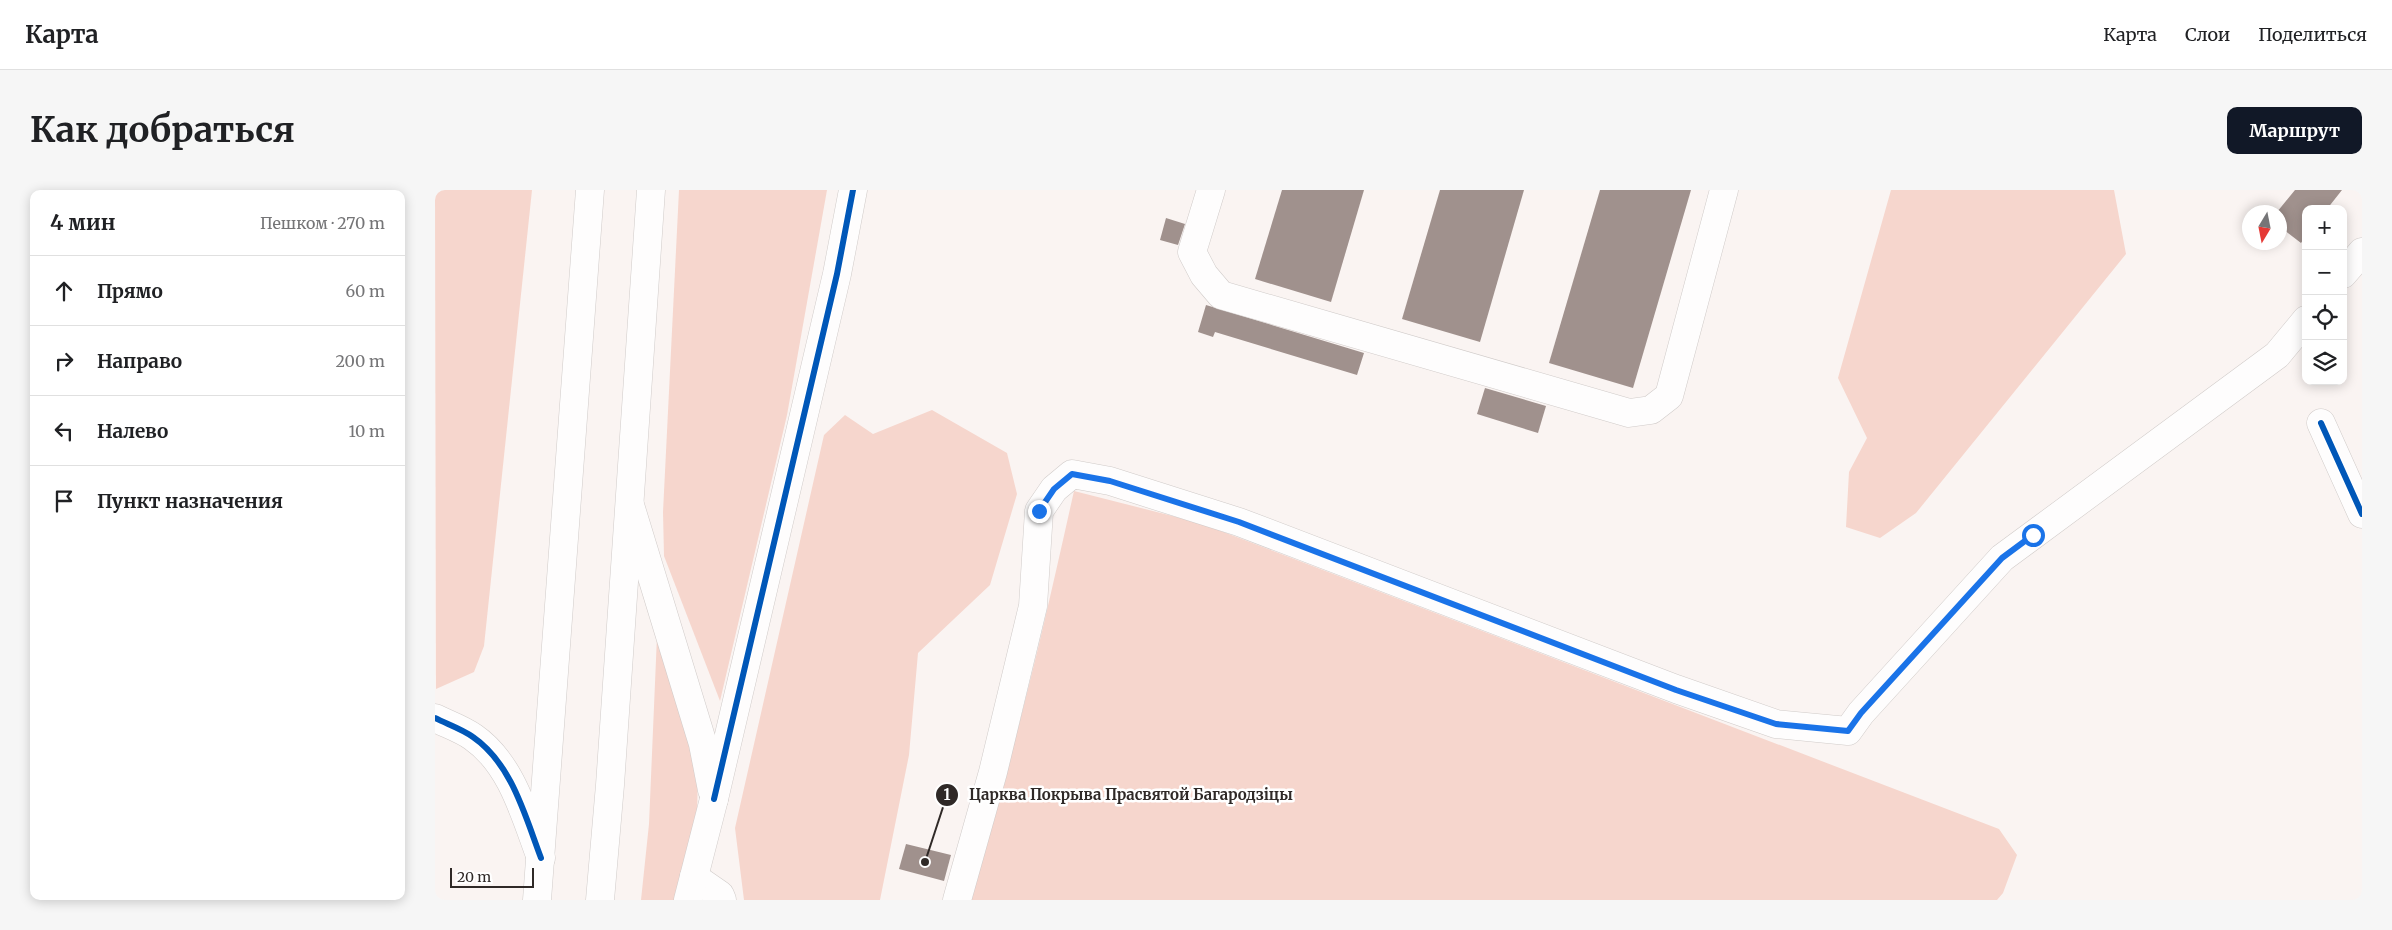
<!DOCTYPE html>
<html lang="ru">
<meta charset="utf-8">
<style>
:root{--surface:#fff;--page:#f6f6f6;--text:#202124;--muted:#757577;--line:#e0e0e0;--accent:#111827}
body{margin:0;font-family:Merriweather,serif;background:var(--page);color:var(--text)}
.controls{position:absolute;right:15px;top:15px;display:grid;overflow:hidden;border-radius:10px;box-shadow:0 2px 12px #0003}
.controls button{width:45px;height:45px;display:grid;place-items:center;padding:0;border:0;border-bottom:1px solid var(--line);background:var(--surface);color:var(--text);font:25px sans-serif}
.compass{position:absolute;left:1807px;top:15px;width:45px;height:45px;border-radius:50%;background:var(--surface);box-shadow:0 2px 12px #0003;rotate:190deg}
.scale{position:absolute;left:15px;bottom:12px;width:84px;box-sizing:border-box;padding-left:5px;border:2px solid #2f2927;border-top:0;font-size:14px;line-height:18px;white-space:nowrap;color:#2f2927;-webkit-text-stroke:4px #fff;paint-order:stroke}
.stop{position:absolute;width:15px;height:15px;margin:-11px;border:4px solid #1a73e8;border-radius:50%;background:#fff}
.stop.end{background:#1a73e8;border-color:#fff;box-shadow:0 1px 5px #0008}
.list{margin:0;padding:0;list-style:none}
h2{display:flex;justify-content:space-between;align-items:center;height:65px;margin:0;padding:0 20px;font-size:21px}
h2 small{font-size:16px;font-weight:400;color:var(--muted)}
.list li{display:grid;grid-template-columns:32px 1fr auto;gap:15px;align-items:center;box-sizing:border-box;height:70px;padding:0 20px;border-top:1px solid var(--line)}
.list b{display:block;font-size:19px;white-space:nowrap}
.list em{font-size:16px;font-style:normal;color:var(--muted)}
.icon{flex:none;width:28px;height:28px;fill:none;stroke:currentColor;stroke-width:2;stroke-linecap:round;stroke-linejoin:round}
.map{position:relative;flex:none;width:1927px;height:710px;overflow:hidden;border-radius:10px}
header{display:flex;align-items:center;gap:30px;box-sizing:border-box;height:70px;padding:0 25px;background:var(--surface);border-bottom:1px solid var(--line)}
header strong{font-size:24px}
nav{display:flex;gap:28px;margin-inline-start:auto;font-size:18px}
.intro{display:flex;align-items:center;justify-content:space-between;box-sizing:border-box;height:120px;padding:0 30px}
h1{margin:0;font-size:35px}
.button{padding:12px 22px;border-radius:10px;background:var(--accent);color:#fff;font-size:18px;font-weight:700}
main{display:flex;gap:30px;padding:0 30px}
aside{flex:1;background:var(--surface);border-radius:10px;box-shadow:0 2px 12px #0003}
.map>svg:first-child{display:block}
.green{fill:#f6d6cd}
.building{fill:#a0918d}
.lines{fill:none;stroke-linecap:round;stroke-linejoin:round}
.minor-casing{stroke:#d0cbc9;stroke-width:29}
.highway-casing{stroke:#d0cbc9;stroke-width:29}
.minor{stroke:#fefdfd;stroke-width:28}
.highway{stroke:#fefdfd;stroke-width:28}
.cycleway-casing{stroke:#fff;stroke-width:9}
.cycleway{stroke:#0057b8;stroke-width:6}
.route{stroke:#1a73e8;stroke-width:6}
.leader{fill:none;stroke:#2f2927;stroke-width:2}
.callout-dot{fill:#2f2927;stroke:#fff;stroke-width:2}
.mark-label{font-size:15px;text-anchor:middle;font-weight:bold;fill:#fff}
.callout-label{font-size:15px;text-anchor:middle;font-weight:bold;fill:#2f2927;stroke:#fff;stroke-width:5;stroke-linejoin:round;paint-order:stroke}
</style>
<header>
<strong>Карта</strong>
<nav><a>Карта</a><a>Слои</a><a>Поделиться</a></nav>
</header>
<div class="intro"><h1>Как добраться</h1><a class="button">Маршрут</a></div>
<main>
<aside>
<h2>4 мин<small>Пешком · 270 m</small></h2>
<ul class="list">
<li><svg class="icon" aria-label="ahead" viewBox="0 0 24 24"><path d="M12 20V5M6 11l6-6 6 6"/></svg><div><b>Прямо</b></div><em>60 m</em></li>
<li><svg class="icon" aria-label="right" viewBox="0 0 24 24"><path d="M7 20v-9h11M14 6l5 5-5 5"/></svg><div><b>Направо</b></div><em>200 m</em></li>
<li><svg class="icon" aria-label="left" viewBox="0 0 24 24"><path d="M17 20v-9H6M10 6l-5 5 5 5"/></svg><div><b>Налево</b></div><em>10 m</em></li>
<li><svg class="icon" aria-label="arrive" viewBox="0 0 24 24"><path d="M6 21V4h12l-3 4 3 4H6"/></svg><div><b>Пункт назначения</b></div></li>
</ul>
</aside>
<div class="map">
<svg width="1927" height="710" viewBox="0 0 1927 710">
<rect width="100%" height="100%" fill="#faf4f2"/>
<g class="green">
<polygon points="0,0 97,0 49,456 39,482 1,499"/>
<polygon points="244,0 392,0 352,225 285,511 229,366 228,322"/>
<polygon points="1456,0 1679,0 1691,64 1481,323 1445,348 1411,337 1414,282 1432,248 1403,188"/>
<polygon points="497,220 572,263 582,304 555,395 483,463 474,565 445,710 309,710 300,638 389,245 410,225 438,244"/>
<path d="M639,301L765,333L1564,639L1582,665L1568,703L1562,710H531C578,577 608,439 639,301Z"/>
<polygon points="222,446 263,575 262,629 241,710 206,710 214,634"/>
</g>
<g class="building">
<polygon points="847,0 929,0 896,112 820,89"/>
<polygon points="1005,0 1089,0 1045,152 967,129"/>
<polygon points="1165,0 1256,0 1198,198 1114,173"/>
<polygon points="1860,0 1907,0 1892,19 1871,19 1871,46 1866,53 1844,36 1844,22 1842,22"/>
<polygon points="731,28 750,34 743,55 725,50"/>
<polygon points="771,115 929,163 922,185 780,142 778,147 763,142"/>
<polygon points="1050,198 1111,216 1103,243 1042,224"/>
<polygon points="471,654 516,665 509,691 464,679"/>
</g>
<g class="lines">
<g class="minor-casing">
<g id="minor">
<polyline points="776,0 757,62 769,85 786,105 1194,223 1216,220 1234,206 1289,0"/>
<polyline points="1908,84 1927,62"/>
<polyline points="1886,233 1927,324"/>
<polyline points="195,315 268,554 277,600"/>
<path d="M0,528C12,534 27,539 38,547C77,574 90,626 106,668"/>
<polyline points="279,609 402,84 418,0"/>
<polyline points="259,687 285,705 287,710"/>
<polyline points="522,710 558,582 598,416 604,321 619,299 637,284 675,291 804,332 1241,499 1341,534 1413,541 1426,523 1567,368 1842,165 1871,130"/>
</g>
</g>
<g class="highway-casing">
<g id="highway">
<polyline points="102,710 155,0"/>
<polyline points="165,710 175,595 216,0"/>
<polyline points="253,710 279,609"/>
</g>
</g>
<use href="#minor" class="minor"/>
<use href="#highway" class="highway"/>
<g class="cycleway-casing">
<g id="cycleway">
<polyline points="1886,233 1927,324"/>
<path d="M0,528C12,534 27,539 38,547C77,574 90,626 106,668"/>
<polyline points="279,609 402,84 418,0"/>
</g>
</g>
<use href="#cycleway" class="cycleway"/>
</g>
<g class="lines">
<polyline class="route" points="604,321 619,299 637,284 675,291 804,332 1241,500 1341,534 1413,541 1426,523 1567,368 1598,345"/>
</g>
<path class="leader" d="M490 672L512 605"/>
<g class="callout-dot">
<circle cx="490" cy="672" r="5"/>
<circle cx="512" cy="605" r="12"/>
</g>
<g class="mark-label">
<text x="512" y="610">1</text>
</g>
<g class="callout-label">
<text x="696" y="610">Царква Покрыва Прасвятой Багародзіцы</text>
</g>
</svg>
<div class="controls">
<button>+</button>
<button>−</button>
<button><svg class="icon" aria-label="locate" viewBox="0 0 24 24"><circle cx="12" cy="12" r="6"/><path d="M12 2v4M12 18v4M2 12h4M18 12h4"/></svg></button>
<button><svg class="icon" aria-label="layers" viewBox="0 0 24 24"><path d="M12 4l9 5-9 5-9-5zM3 14l9 5 9-5"/></svg></button>
</div>
<svg class="compass" viewBox="-18 -18 36 36"><path d="M0-13l5 13h-10z" fill="#e53935"/><path d="M0 13l5-13h-10z" fill="#757577"/></svg>
<div class="scale">20 m</div>
<div class="stop" style="left:1598px;top:345px"></div>
<div class="stop end" style="left:604px;top:321px"></div>
</div>
</main>
